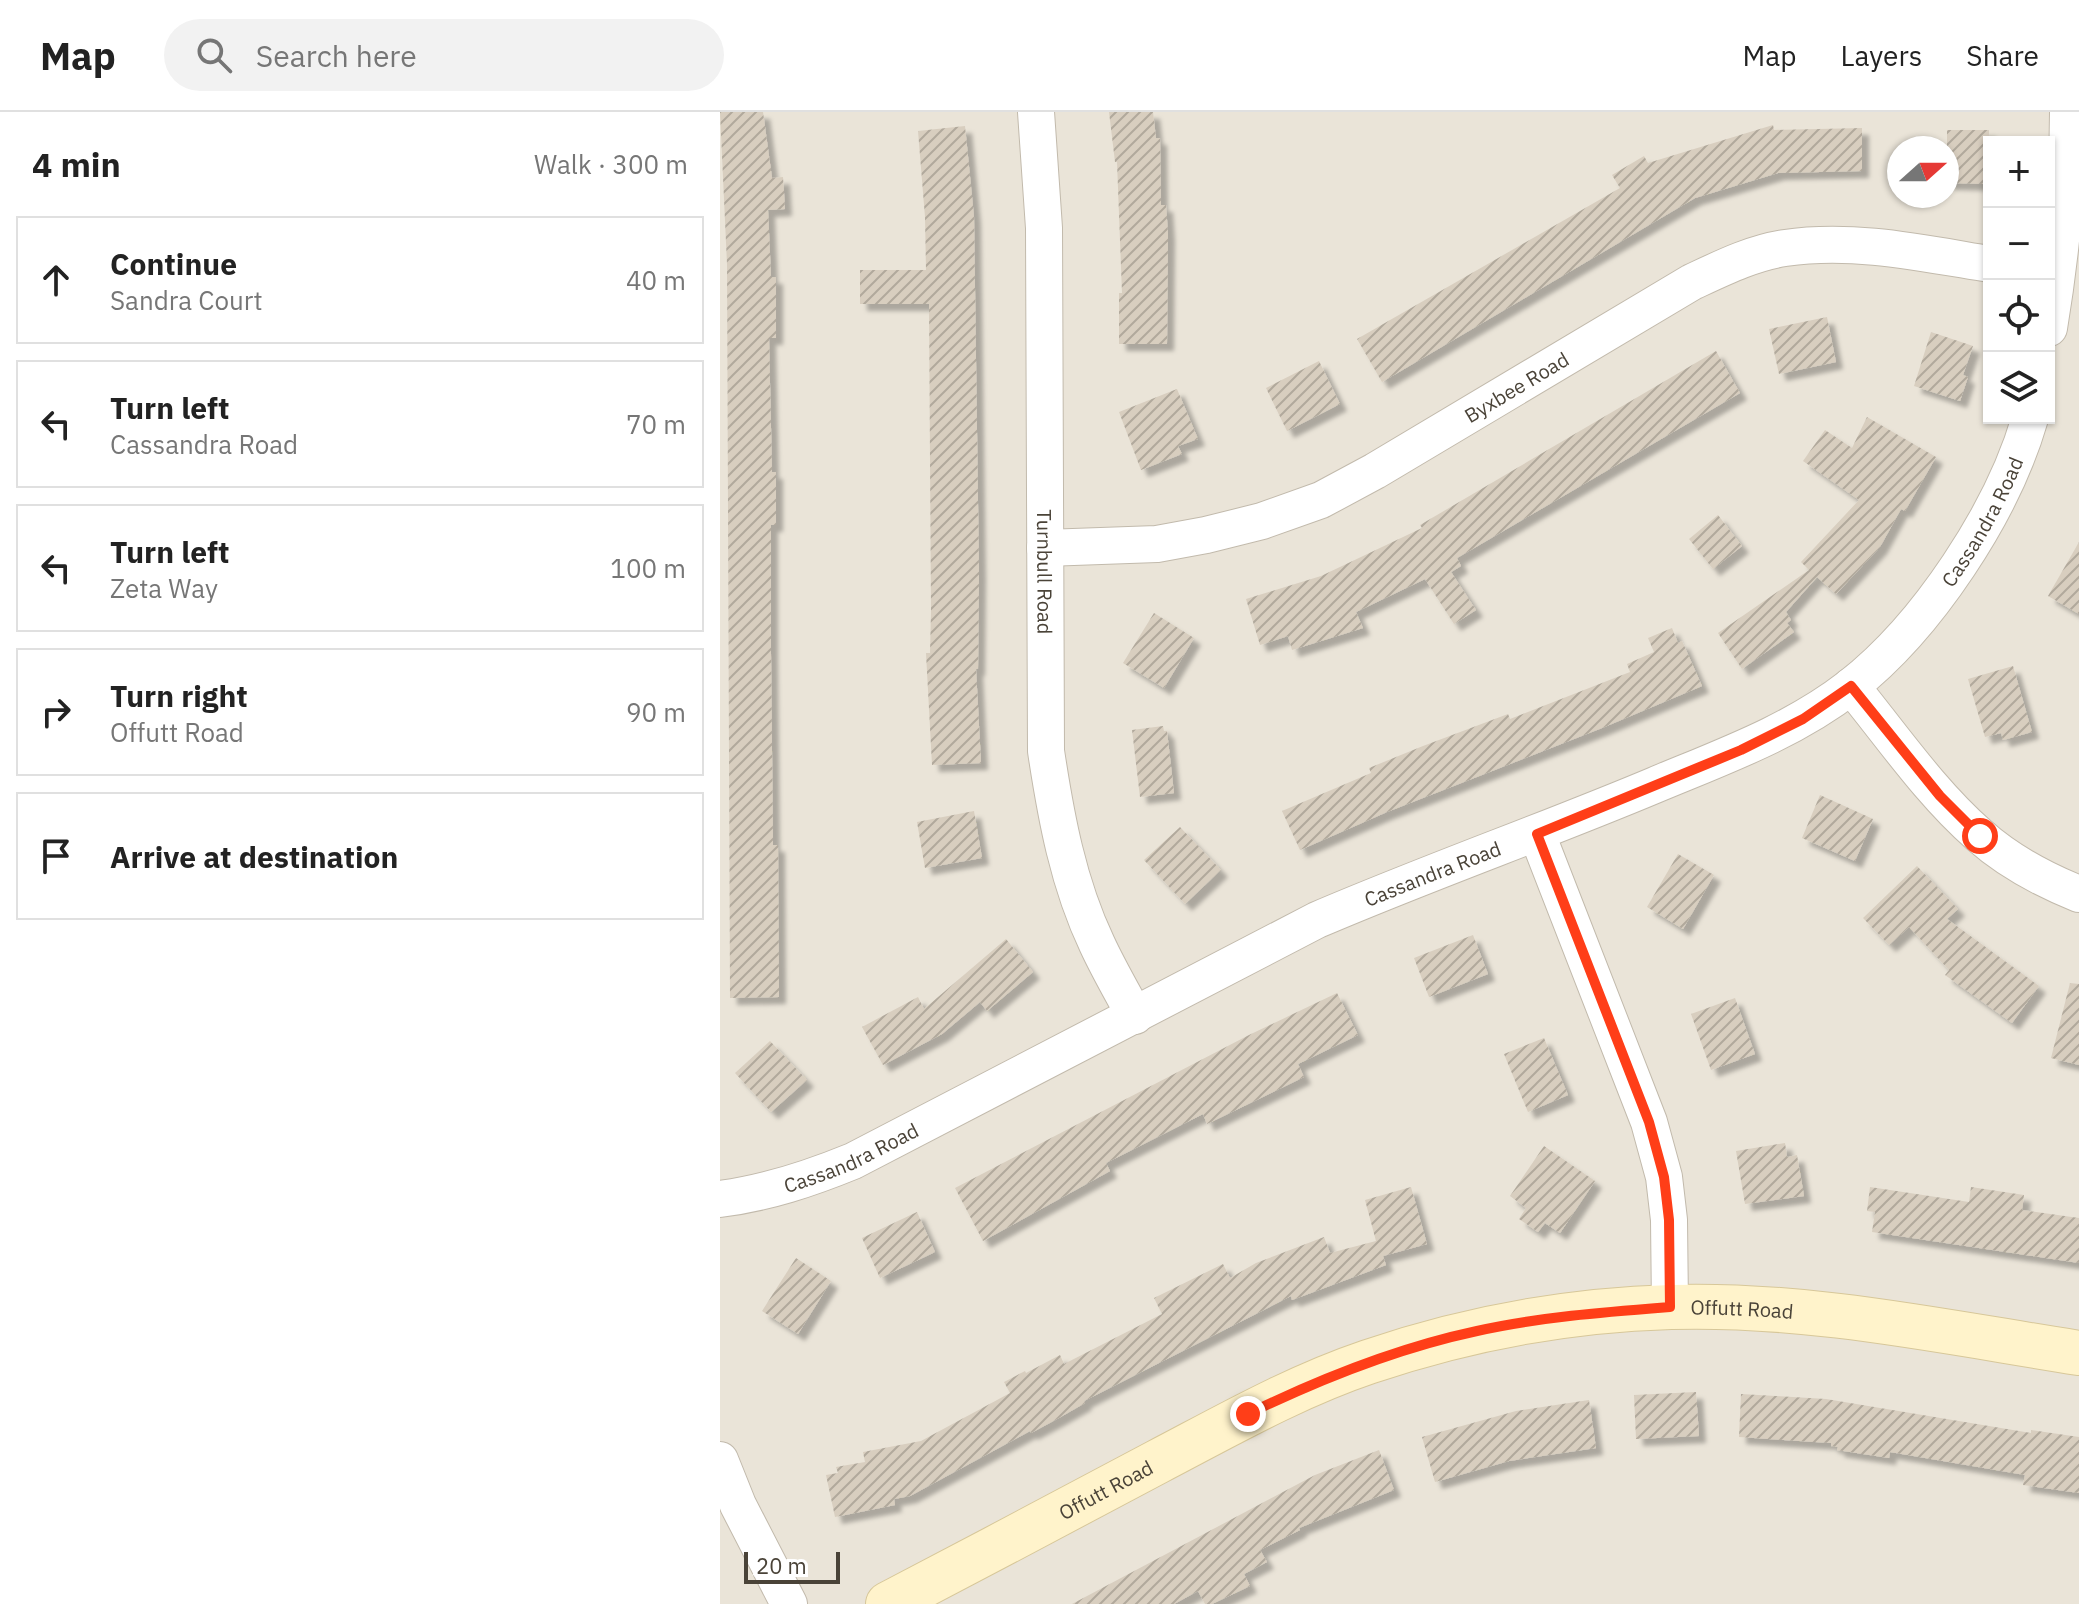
<!DOCTYPE html>
<meta charset="utf-8">
<style>
:root{--surface:#fff;--page:#f2f2f2;--text:#222;--muted:#767676;--line:#e0e0e0}
body{margin:0;font-family:"IBM Plex Sans",sans-serif;background:var(--page);color:var(--text)}
.controls{position:absolute;right:24px;top:24px;display:grid;overflow:hidden;border-radius:0px;box-shadow:0 2px 6px #0004}
.controls button{width:72px;height:72px;display:grid;place-items:center;padding:0;border:0;border-bottom:2px solid var(--line);background:var(--surface);color:var(--text);font:40px sans-serif}
.compass{position:absolute;left:1167px;top:24px;width:72px;height:72px;border-radius:50%;background:var(--surface);box-shadow:0 2px 6px #0004;rotate:69deg}
.scale{position:absolute;left:24px;bottom:20px;width:96px;box-sizing:border-box;padding-left:8px;border:4px solid #4a4338;border-top:0;font-size:22px;line-height:28px;white-space:nowrap;color:#4a4338;-webkit-text-stroke:6px #fff;paint-order:stroke}
.stop{position:absolute;width:24px;height:24px;margin:-18px;border:6px solid #ff3e18;border-radius:50%;background:#fff}
.stop.end{background:#ff3e18;border-color:#fff;box-shadow:0 2px 8px #0008}
.list{margin:0;padding:0;list-style:none}
h2{display:flex;justify-content:space-between;align-items:center;height:104px;margin:0;padding:0 32px;font-size:34px}
h2 small{font-size:26px;font-weight:400;color:var(--muted)}
.list li{display:grid;grid-template-columns:52px 1fr auto;gap:24px;align-items:center;box-sizing:border-box;height:128px;margin:0 16px 16px;padding:0 16px;border:2px solid var(--line);border-radius:0px}
.list b{display:block;font-size:30px;white-space:nowrap}
.list p{margin:0;font-size:26px;white-space:nowrap;color:var(--muted)}
.list em{font-size:26px;font-style:normal;color:var(--muted)}
.icon{flex:none;width:44px;height:44px;fill:none;stroke:currentColor;stroke-width:2;stroke-linecap:round;stroke-linejoin:round}
.map{position:relative;flex:none;width:1359px;height:1492px;overflow:hidden}
header{display:flex;align-items:center;gap:48px;box-sizing:border-box;height:112px;padding:0 40px;background:var(--surface);border-bottom:2px solid var(--line)}
header strong{font-size:38px}
nav{display:flex;gap:44px;margin-inline-start:auto;font-size:28px}
.search{width:560px;height:72px;background:var(--page);display:flex;align-items:center;gap:20px;box-sizing:border-box;padding:0 28px;border-radius:44px;color:var(--muted);font-size:30px}
main{display:flex}
aside{flex:1;background:var(--surface)}
.map>svg:first-child{display:block}
.residential{fill:#eae4d8;fill-rule:evenodd}
.building{fill:url(#building-hatch);filter:url(#shadow)}
.lines{fill:none;stroke-linecap:round;stroke-linejoin:round}
.street-casing{stroke:#c2baac;stroke-width:38}
.secondary-casing{stroke:#d7c799;stroke-width:46}
.street{stroke:#fff;stroke-width:36}
.secondary{stroke:#fff3cb;stroke-width:44}
.route{stroke:#ff3e18;stroke-width:10}
.labels{text-anchor:middle;dominant-baseline:central;stroke-width:6;stroke-linejoin:round;paint-order:stroke}
.street-label{font-size:20px;fill:#4a4338;stroke:#fff}
</style>
<header>
<strong>Map</strong>
<div class="search"><svg class="icon" aria-label="search" viewBox="0 0 24 24"><circle cx="10" cy="10" r="6"/><path d="M15 15l6 6"/></svg>Search here</div>
<nav><a>Map</a><a>Layers</a><a>Share</a></nav>
</header>
<main>
<aside>
<h2>4 min<small>Walk · 300 m</small></h2>
<ul class="list">
<li><svg class="icon" aria-label="ahead" viewBox="0 0 24 24"><path d="M12 20V5M6 11l6-6 6 6"/></svg><div><b>Continue</b><p>Sandra Court</p></div><em>40 m</em></li>
<li><svg class="icon" aria-label="left" viewBox="0 0 24 24"><path d="M17 20v-9H6M10 6l-5 5 5 5"/></svg><div><b>Turn left</b><p>Cassandra Road</p></div><em>70 m</em></li>
<li><svg class="icon" aria-label="left" viewBox="0 0 24 24"><path d="M17 20v-9H6M10 6l-5 5 5 5"/></svg><div><b>Turn left</b><p>Zeta Way</p></div><em>100 m</em></li>
<li><svg class="icon" aria-label="right" viewBox="0 0 24 24"><path d="M7 20v-9h11M14 6l5 5-5 5"/></svg><div><b>Turn right</b><p>Offutt Road</p></div><em>90 m</em></li>
<li><svg class="icon" aria-label="arrive" viewBox="0 0 24 24"><path d="M6 21V4h12l-3 4 3 4H6"/></svg><div><b>Arrive at destination</b></div></li>
</ul>
</aside>
<div class="map">
<svg width="1359" height="1492" viewBox="0 0 1359 1492">
<defs>
<pattern id="building-hatch" width="6" height="6" patternUnits="userSpaceOnUse" patternTransform="scale(2)"><rect width="6" height="6" fill="#d8cebf"/><path d="M-1 1l2-2M0 6l6-6M5 7l2-2" fill="none" stroke="#b1a99c"/></pattern>
<filter id="shadow"><feDropShadow dx="7" dy="7" stdDeviation="2" flood-color="#0004"/></filter>
</defs>
<rect width="100%" height="100%" fill="#f6f2ea"/>
<path class="residential" d="M0,0H1359V1492H0ZM1269,30H1329V306H1269ZM1179,36H1227V84H1179Z"/>
<g class="building">
<polygon points="0,0 43,0 52,66 63,65 65,97 48,98 51,165 56,165 56,226 49,226 52,360 56,360 56,413 51,413 51,542 53,733 58,733 59,885 10,886 7,152"/>
<polygon points="389,0 433,0 436,26 440,26 441,93 446,93 448,122 447,232 399,232 399,181 402,181 397,50 395,50"/>
<polygon points="1053,13 1054,18 1142,16 1142,59 1058,61 975,86 662,270 637,227 900,76 892,63 924,44 928,51"/>
<polygon points="245,14 254,105 259,461 258,557 256,557 261,651 212,653 206,541 210,541 211,499 209,192 140,192 140,158 206,158 205,105 198,19"/>
<polygon points="1227,18 1269,18 1269,72 1227,71"/>
<polygon points="1107,205 1116,250 1059,262 1049,217"/>
<polygon points="1211,220 1253,234 1243,263 1248,265 1240,289 1194,274"/>
<polygon points="996,239 1020,281 737,446 741,454 731,460 756,498 734,512 705,467 636,500 643,516 572,538 568,524 540,533 526,487 601,464 702,416 700,413"/>
<polygon points="599,249 620,292 567,319 546,276"/>
<polygon points="457,277 478,327 458,334 462,342 421,358 399,300"/>
<polygon points="1147,305 1216,345 1185,399 1181,397 1160,435 1116,482 1097,465 1066,500 1071,508 1067,511 1074,520 1022,557 998,521 1089,458 1081,450 1139,388 1083,349 1105,318 1132,336"/>
<polygon points="998,403 1022,434 993,457 969,427"/>
<polygon points="1359,430 1359,502 1328,484"/>
<polygon points="434,501 474,526 444,576 403,551"/>
<polygon points="952,516 958,531 962,529 982,574 882,616 667,700 580,738 562,699 651,661 649,656 703,634 788,602 790,607 910,560 907,552 934,540 928,526"/>
<polygon points="1293,554 1312,620 1283,628 1281,621 1265,625 1248,567"/>
<polygon points="443,614 444,619 447,619 454,681 420,685 412,618"/>
<polygon points="1100,683 1153,707 1135,749 1082,726"/>
<polygon points="254,699 262,746 205,756 197,710"/>
<polygon points="460,715 501,758 465,792 424,748"/>
<polygon points="958,742 994,763 963,817 927,795"/>
<polygon points="1197,754 1238,797 1227,807 1319,874 1292,911 1225,863 1229,858 1189,815 1169,833 1143,806"/>
<polygon points="753,823 768,862 709,885 694,846"/>
<polygon points="286,827 313,860 267,899 260,890 222,922 163,953 142,915 198,885 204,897"/>
<polygon points="1350,871 1359,872 1359,953 1331,946"/>
<polygon points="617,881 638,923 578,952 584,965 487,1012 483,1002 386,1051 390,1059 263,1129 235,1076 529,923"/>
<polygon points="1015,886 1035,942 991,958 971,902"/>
<polygon points="824,926 848,983 808,1000 784,942"/>
<polygon points="50,929 87,968 51,1000 15,961"/>
<polygon points="1065,1031 1067,1045 1077,1043 1084,1084 1025,1092 1016,1039"/>
<polygon points="824,1034 875,1069 840,1121 825,1111 818,1120 799,1107 806,1096 790,1084"/>
<polygon points="691,1075 707,1132 663,1144 666,1153 572,1188 571,1184 364,1289 365,1291 337,1307 311,1321 310,1319 190,1384 174,1387 175,1393 115,1405 106,1363 118,1361 116,1355 145,1350 143,1340 201,1329 290,1281 284,1270 305,1259 306,1261 340,1243 344,1252 442,1202 434,1186 503,1152 510,1166 536,1151 604,1125 610,1141 656,1129 645,1088"/>
<polygon points="1150,1075 1249,1090 1251,1075 1304,1083 1302,1098 1359,1106 1359,1151 1152,1120 1155,1100 1147,1099"/>
<polygon points="197,1100 215,1140 160,1166 142,1126"/>
<polygon points="76,1146 111,1169 78,1222 42,1199"/>
<polygon points="976,1280 979,1324 916,1327 914,1283"/>
<polygon points="1021,1282 1106,1287 1311,1321 1311,1318 1359,1325 1359,1381 1303,1373 1305,1363 1170,1340 1169,1346 1117,1338 1118,1335 1111,1334 1111,1331 1019,1325"/>
<polygon points="869,1288 876,1336 789,1349 715,1370 702,1325 796,1299"/>
<polygon points="659,1338 674,1378 579,1416 580,1418 540,1438 547,1450 524,1462 530,1474 492,1492 485,1492 478,1479 454,1492 352,1492 595,1363"/>
</g>
<g class="lines">
<g class="street-casing">
<g id="street">
<path id="s1" d="M316,0L324,116L326,639C336,705 348,771 377,832C388,856 402,880 415,904"/>
<path d="M1329,216C1341,144 1348,72 1348,0"/>
<path id="s2" d="M325,436L437,432L486,423L542,409L601,388L655,359L972,170C1002,156 1032,141 1065,136C1133,126 1202,141 1269,152"/>
<path d="M1131,574C1172,624 1210,680 1259,723C1287,748 1324,768 1359,782"/>
<polyline points="817,722 929,1010 944,1065 949,1108 950,1195"/>
<path id="s3" d="M0,1087C47,1081 89,1067 133,1049L597,808C709,760 823,720 935,673C1002,645 1072,620 1130,575C1207,515 1283,400 1310,306"/>
<polyline points="0,1348 18,1393 69,1492"/>
</g>
</g>
<g class="secondary-casing">
<g id="secondary">
<path id="s4" d="M168,1492C258,1445 347,1398 437,1350C506,1314 574,1275 648,1250C745,1217 849,1198 951,1195C1088,1191 1225,1220 1359,1241"/>
</g>
</g>
<use href="#street" class="street"/>
<use href="#secondary" class="secondary"/>
</g>
<g class="lines">
<path class="route" d="M528,1302C602,1266 677,1236 757,1219C820,1205 886,1200 950,1195L949,1108L944,1065L929,1010L817,722L1021,638L1083,607L1131,574L1220,684L1260,724"/>
</g>
<g class="labels">
<g class="street-label">
<text stroke="none"><textPath href="#s2" startOffset="508">Byxbee Road</textPath></text>
<text stroke="none"><textPath href="#s3" startOffset="1458">Cassandra Road</textPath></text>
<text stroke="none"><textPath href="#s1" startOffset="460">Turnbull Road</textPath></text>
<text stroke="none"><textPath href="#s3" startOffset="786">Cassandra Road</textPath></text>
<text stroke="none"><textPath href="#s3" startOffset="138">Cassandra Road</textPath></text>
<text stroke="none"><textPath href="#s4" startOffset="918">Offutt Road</textPath></text>
<text stroke="none"><textPath href="#s4" startOffset="246">Offutt Road</textPath></text>
</g>
</g>
</svg>
<div class="controls">
<button>+</button>
<button>−</button>
<button><svg class="icon" aria-label="locate" viewBox="0 0 24 24"><circle cx="12" cy="12" r="6"/><path d="M12 2v4M12 18v4M2 12h4M18 12h4"/></svg></button>
<button><svg class="icon" aria-label="layers" viewBox="0 0 24 24"><path d="M12 4l9 5-9 5-9-5zM3 14l9 5 9-5"/></svg></button>
</div>
<svg class="compass" viewBox="-18 -18 36 36"><path d="M0-13l5 13h-10z" fill="#e53935"/><path d="M0 13l5-13h-10z" fill="#767676"/></svg>
<div class="scale">20 m</div>
<div class="stop" style="left:1260px;top:724px"></div>
<div class="stop end" style="left:528px;top:1302px"></div>
</div>
</main>
